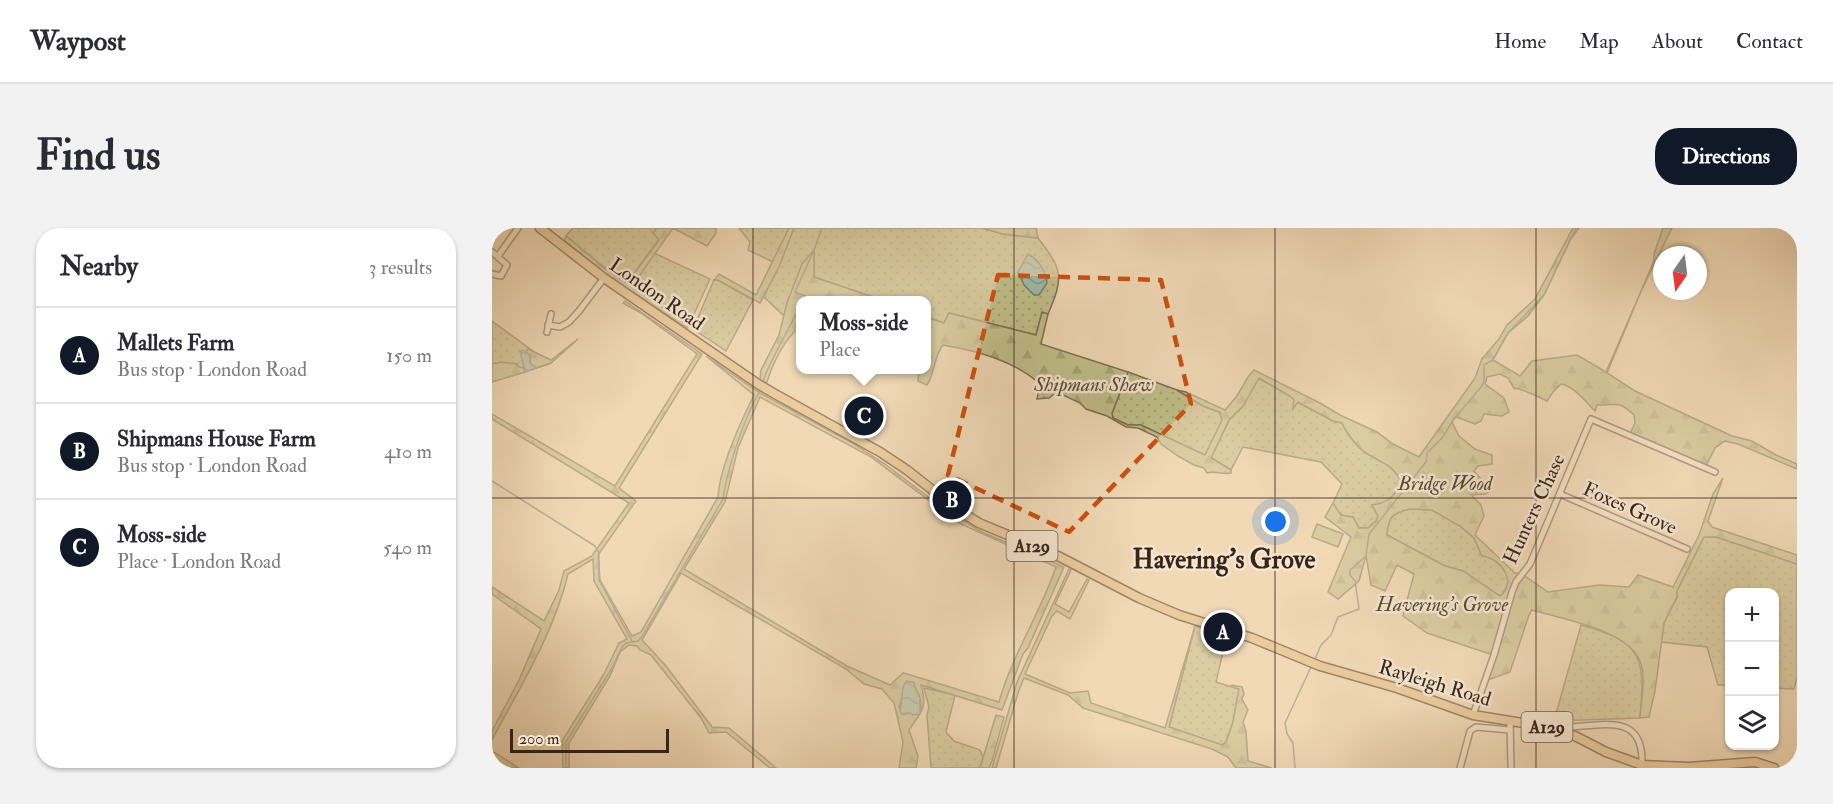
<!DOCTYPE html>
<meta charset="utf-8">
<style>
:root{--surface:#fff;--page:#f2f2f3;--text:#2b2b33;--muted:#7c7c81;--line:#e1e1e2;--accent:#111827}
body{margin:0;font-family:"IM FELL Double Pica",serif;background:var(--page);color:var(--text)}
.controls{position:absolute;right:18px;bottom:18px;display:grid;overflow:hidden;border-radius:12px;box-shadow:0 2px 4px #0004}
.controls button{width:54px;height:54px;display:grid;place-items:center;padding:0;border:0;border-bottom:2px solid var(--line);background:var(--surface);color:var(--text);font:30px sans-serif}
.compass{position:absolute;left:1161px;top:18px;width:54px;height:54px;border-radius:50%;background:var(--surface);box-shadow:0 2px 4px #0004;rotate:194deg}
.scale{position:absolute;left:18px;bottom:15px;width:159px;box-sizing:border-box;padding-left:6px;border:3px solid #37241d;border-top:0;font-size:16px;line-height:21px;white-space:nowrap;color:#37241d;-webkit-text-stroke:4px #f6e6d0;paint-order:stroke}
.you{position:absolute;left:784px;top:294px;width:21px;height:21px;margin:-15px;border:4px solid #fff;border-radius:50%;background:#1a73e8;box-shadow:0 0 0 9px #1a73e833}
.badge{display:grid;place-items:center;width:39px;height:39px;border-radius:50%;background:var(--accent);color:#fff;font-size:20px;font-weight:700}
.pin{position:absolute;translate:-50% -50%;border:3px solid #fff;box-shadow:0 2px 6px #0006}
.popup{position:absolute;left:304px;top:68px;width:135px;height:78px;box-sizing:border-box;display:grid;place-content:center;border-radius:12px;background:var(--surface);filter:drop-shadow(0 2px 4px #0005);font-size:20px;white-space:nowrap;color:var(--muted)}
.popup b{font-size:22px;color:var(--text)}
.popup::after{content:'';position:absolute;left:50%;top:100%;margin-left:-12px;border:12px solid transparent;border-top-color:var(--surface)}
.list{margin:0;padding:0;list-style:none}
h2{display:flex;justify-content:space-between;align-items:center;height:78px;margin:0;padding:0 24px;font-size:26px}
h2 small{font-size:20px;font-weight:400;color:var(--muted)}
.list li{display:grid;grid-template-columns:39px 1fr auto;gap:18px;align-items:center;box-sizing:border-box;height:96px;padding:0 24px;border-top:2px solid var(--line)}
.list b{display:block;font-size:22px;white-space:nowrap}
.list p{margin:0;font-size:20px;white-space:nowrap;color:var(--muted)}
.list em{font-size:20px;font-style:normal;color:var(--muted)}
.icon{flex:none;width:33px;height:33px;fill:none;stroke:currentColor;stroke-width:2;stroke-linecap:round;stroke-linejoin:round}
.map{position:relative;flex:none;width:1305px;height:540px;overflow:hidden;border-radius:24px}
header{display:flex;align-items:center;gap:36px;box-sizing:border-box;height:84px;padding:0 30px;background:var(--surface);border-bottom:2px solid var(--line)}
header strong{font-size:28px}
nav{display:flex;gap:33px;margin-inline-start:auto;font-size:21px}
.intro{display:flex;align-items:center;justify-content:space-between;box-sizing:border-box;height:144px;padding:0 36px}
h1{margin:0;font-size:42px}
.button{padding:15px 27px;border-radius:24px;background:var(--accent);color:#fff;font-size:21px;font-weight:700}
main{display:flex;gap:36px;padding:0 36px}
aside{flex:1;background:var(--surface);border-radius:24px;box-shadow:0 2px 4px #0004}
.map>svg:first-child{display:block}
.grass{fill:url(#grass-dots);stroke:#7c7154;stroke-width:1.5}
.forest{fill:url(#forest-firs);stroke:#7c7154;stroke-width:1.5;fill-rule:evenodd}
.park{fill:#c0be8a;stroke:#7c7154;stroke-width:1.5}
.water{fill:url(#water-waves);stroke:#737e72;stroke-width:1.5}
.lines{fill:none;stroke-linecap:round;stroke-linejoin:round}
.stream{stroke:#737e72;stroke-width:1.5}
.street-casing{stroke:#665144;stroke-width:8}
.primary-casing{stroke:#37241d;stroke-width:11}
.street{stroke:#f6e6d0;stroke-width:5}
.primary{stroke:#e8bc7c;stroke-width:8}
.marked{fill:none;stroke:#cd510f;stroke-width:4.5;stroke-dasharray:12 8;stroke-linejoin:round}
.grid{fill:none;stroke:#37241d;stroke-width:1.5;stroke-opacity:0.55}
.labels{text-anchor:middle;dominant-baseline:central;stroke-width:5;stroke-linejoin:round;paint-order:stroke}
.shield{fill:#f6e6d0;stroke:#705e53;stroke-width:1.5}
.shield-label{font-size:18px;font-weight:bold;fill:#37241d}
.street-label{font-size:20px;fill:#37241d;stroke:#f6e6d0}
.park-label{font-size:20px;font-style:italic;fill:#594a38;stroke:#f6e6d0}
.district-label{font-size:26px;font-weight:bold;fill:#37241d;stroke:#f6e6d0}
</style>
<header>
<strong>Waypost</strong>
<nav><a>Home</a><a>Map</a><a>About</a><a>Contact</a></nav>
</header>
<div class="intro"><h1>Find us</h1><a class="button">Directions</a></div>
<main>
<aside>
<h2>Nearby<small>3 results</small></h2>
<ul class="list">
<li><span class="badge">A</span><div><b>Mallets Farm</b><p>Bus stop · London Road</p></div><em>150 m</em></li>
<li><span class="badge">B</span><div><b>Shipmans House Farm</b><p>Bus stop · London Road</p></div><em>410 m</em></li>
<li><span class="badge">C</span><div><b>Moss-side</b><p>Place · London Road</p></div><em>540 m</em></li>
</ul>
</aside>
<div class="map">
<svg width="1305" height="540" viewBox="0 0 1305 540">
<defs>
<pattern id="grass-dots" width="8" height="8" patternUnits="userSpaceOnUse" patternTransform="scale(1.5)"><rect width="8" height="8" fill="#c0be8a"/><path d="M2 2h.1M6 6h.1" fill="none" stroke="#a6a377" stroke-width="1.8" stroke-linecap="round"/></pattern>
<pattern id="forest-firs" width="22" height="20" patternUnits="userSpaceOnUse" patternTransform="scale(1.5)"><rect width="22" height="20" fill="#c0be8a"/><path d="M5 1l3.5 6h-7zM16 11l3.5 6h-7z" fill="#a6a377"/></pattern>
<pattern id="water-waves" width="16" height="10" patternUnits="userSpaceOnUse" patternTransform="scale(1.5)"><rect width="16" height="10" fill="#9bbaab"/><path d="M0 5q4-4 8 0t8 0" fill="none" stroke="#7f978b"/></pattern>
</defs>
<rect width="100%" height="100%" fill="#f1d9b7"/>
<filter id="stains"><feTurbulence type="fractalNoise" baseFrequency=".00333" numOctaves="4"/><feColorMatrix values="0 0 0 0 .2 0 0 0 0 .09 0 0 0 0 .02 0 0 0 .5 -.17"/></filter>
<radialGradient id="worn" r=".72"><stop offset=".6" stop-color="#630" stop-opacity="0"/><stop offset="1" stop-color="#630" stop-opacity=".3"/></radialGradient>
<g class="grass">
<polygon points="81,0 165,0 161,5 167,11 135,55 133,56 74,8"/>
<polygon points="247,0 297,0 281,34 256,22 258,14"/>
<path d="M302,0H490L511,6L546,10C571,42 572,49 556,86L550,85L544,107L457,85L452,95L435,89V72H390L322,49V23L295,75L292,88L272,69Z"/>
<polygon points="162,25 218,51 197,97 140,58"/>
<polygon points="222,52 226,52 261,72 234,123 201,101"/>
<polygon points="0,93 57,135 57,136 0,154"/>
<polygon points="636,144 685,162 711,178 727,184 731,192 713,228 649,197 636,197 621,190 620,186"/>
<path d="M766,150L798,168L802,171V180L805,174L841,193L850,195C854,205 866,220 874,225C891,236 897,234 909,252C905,268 896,276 880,277L886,288L884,293L876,300H867L861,289C850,290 845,284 841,275L850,256L829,234L751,219L739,242L719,230L737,192L751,178Z"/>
<path d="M918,281L940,282L968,298L982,310L990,328C1009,330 1026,354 1008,368L971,343L953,338L895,307C896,289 900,285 918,281Z"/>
<polygon points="1212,309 1224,309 1305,336 1305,450 1302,461 1283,460 1282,364 1238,364 1237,457 1226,457 1215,419 1169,414 1172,395 1185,369 1185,363"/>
<path d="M1089,397C1152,414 1153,430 1148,490L1062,493Z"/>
<polygon points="703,398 735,407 724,454 747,461 741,494 734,514 730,517 677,499"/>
<polygon points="432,460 463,467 454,504 462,513 488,522 491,529 488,540 439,540 435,487 437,479"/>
<polygon points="0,523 27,540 0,540"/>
</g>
<g class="forest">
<polygon points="165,0 224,0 224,5 215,18 181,0 140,58 197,97 195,100 111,44 72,12 74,8 113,41 135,55 167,12 161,5"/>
<polygon points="297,0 302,0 287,39 268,75 226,52 222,52 227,46 264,67"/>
<polygon points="490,0 544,0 546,10 511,6"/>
<path d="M1081,0H1087L1078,12L1052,67L1036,88L1016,105L1001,132L1028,148L1040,133L1085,127L1114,144L1162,33V26L1171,0H1180L1150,61L1115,145L1143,163L1240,208L1260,213L1284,227L1305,236V241L1246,216L1233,213L1223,220L1213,240L1137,208L1143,195L1142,187C1125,171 1125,178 1105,177L1103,183C1093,173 1083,159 1069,156L1061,164L1055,173C1044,168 1034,162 1022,160L1016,150L1008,146L995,149L993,156L1012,170L1017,184L1010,188L992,186L989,193L983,196L964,189L960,194L967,208L983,221L1000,227V236L986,238L982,243L999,263L993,266L979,267L989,277L992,288L983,307L1023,345L1030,346L1056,364L1107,357L1137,359L1146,347L1181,359L1207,307L1221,266L1231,250L1216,293L1220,299L1305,327V336L1224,309H1212L1185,363V369L1172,395L1163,463L1157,489L1148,490C1149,473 1155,450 1148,433C1136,402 1070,391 1040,382L1037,387L1018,444L993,453L1001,427L935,405L911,388L922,346L905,337L893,363L879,357L874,327L867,353L846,371L836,364L859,309L833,289L841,275L849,287L861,289L867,300H876L884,293L886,288L880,277C896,275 904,268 909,252C897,234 891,236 874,225C866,220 854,204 850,195L841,193L806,174L801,181L802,172L798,168L767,150L751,178L737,192L719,230L739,242V245C730,247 723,242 715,245L712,240L702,237L686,228L669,216L665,209L646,200L634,199L615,188L594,181L588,175L565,164L557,170L545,171L548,156C521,132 485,123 451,117C441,130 444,142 435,157L426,153L427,142H435V89L452,95L457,85L544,107L550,84L556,86L549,116L636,144L620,185L621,190L636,197H649L713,227L730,192L728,184L711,178L685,162L694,164L733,182L745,168L756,149L762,142L828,175L848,187L885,204L901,216L927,229L983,150L990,131L1007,111L1015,97L1043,71ZM918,281L940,282L968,298L982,310L990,328C1009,330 1026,354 1008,368L971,343L953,338L895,307C896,289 900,285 918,281Z"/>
<path d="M322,22V49L390,72H309V97C291,113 281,134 274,157L268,152L269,142L287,107L295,75L310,36Z"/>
<path d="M133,73L210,126L127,260L144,273L106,327L108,352L140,408L149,404L226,269C228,238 248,195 262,167L214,128L268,165L362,216L393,236L456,284L472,293L490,304L572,339L536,420L531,426L510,482L429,457C436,480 429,484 417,502L426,528L424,540H407L411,514L402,475L390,461L372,456L354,441L189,345L150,412L174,438L220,499L237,500L284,540H278L234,504L217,505L209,490L159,427L148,422L145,418L137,417L128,424L118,448L77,515V540H71L70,513L112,446L127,415L135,411L102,353L101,331L76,346C62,405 28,459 0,512V503L27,452L49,401L0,366V359L52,393L67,362L72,343L100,328L137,275L0,191V186L123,258L205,126L149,85L131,75ZM268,169L379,229L467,295L564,339C548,386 520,427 507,474L415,446L411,445L398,457L355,438L192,341L233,274L246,220ZM421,454L428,470L429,480L407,479L411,467Z"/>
<polygon points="86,111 59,135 44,140 38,135 38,128 34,123 36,121 59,132"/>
<polygon points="8,134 25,136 27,139 32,140 33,144 0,154 0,136"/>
<polygon points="577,341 579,342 563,376 577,384 595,351 597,352 578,391 565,383 560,388 533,446 578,465 596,463 599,475 673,500 703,398 677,499 730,517 734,514 741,494 747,461 738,458 740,457 750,459 752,466 750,471 756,482 751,494 754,503 756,533 780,540 744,540 736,529 720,521 591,480 576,467 532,450 526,465 504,540 500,540 525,454"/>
<polygon points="504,487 512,489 500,533 497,540 488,540"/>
</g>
<polygon class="park" points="825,296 851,306 846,319 820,309"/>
<g class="water">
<path d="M536,26C546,31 554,43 555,55L547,67H542L532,57L526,44Z"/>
<polygon points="31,122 38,127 38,135 44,140 33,144 28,123"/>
<polygon points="414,453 421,454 428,470 428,486 421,487 418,485 411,487 408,484 411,459"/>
</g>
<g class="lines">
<g class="stream">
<polyline points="310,72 313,68 303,64 322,22 330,0"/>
<path d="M271,153C281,126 297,102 309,76"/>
<polyline points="0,253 103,318 107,325 107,352 140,413"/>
<polyline points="823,431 829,417 839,407 846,389 867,381 863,353 858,347 858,342 874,328 877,306 934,234 935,225 950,210 962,191 989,159 992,154 992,137 1001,132 1016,105 1052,67 1084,0"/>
<path d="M74,540V514L120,440L130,419L134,415L146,413L151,407L231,271C235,241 253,187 269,161"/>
<polyline points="803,540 801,515 795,506 793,495 819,439"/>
</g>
<g class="street-casing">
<g id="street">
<polyline points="0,24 15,37 9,48 0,46"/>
<polyline points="6,28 26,0"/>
<polyline points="56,97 68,99 77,94 87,83 112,50"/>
<polyline points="55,104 59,86"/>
<polyline points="1068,266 1195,321"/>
<polyline points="981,487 1002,427 1020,364 1024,354 1038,336 1099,191 1223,244"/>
<polyline points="1018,493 1019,540"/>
<path d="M1080,499C1116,496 1152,487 1150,537"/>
<polyline points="968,540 978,503 984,499 1018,502"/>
</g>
</g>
<g class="primary-casing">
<polyline id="primary" points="48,0 112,50 266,156 283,166 388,224 415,242 466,282 487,295 566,328 647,370 687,387 760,410 828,438 905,460 981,487 1050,498 1083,508 1114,524 1150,537 1197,539 1263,534 1282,540"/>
</g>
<use href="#street" class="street"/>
<use href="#primary" class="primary"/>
</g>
<path d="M0 0H1305V540H0ZM506,47L669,52L699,176L577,304L456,247Z" fill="#f1d9b7" fill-opacity=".55" fill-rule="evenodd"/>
<path class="marked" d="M506,47L669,52L699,176L577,304L456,247Z"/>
<path class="grid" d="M261,0V540M522,0V540M783,0V540M1044,0V540M0,270H1305"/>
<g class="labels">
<g class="shield">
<rect x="514.5" y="303" width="51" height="30" rx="4.5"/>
<rect x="1029.5" y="484" width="51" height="30" rx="4.5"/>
</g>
<g class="shield-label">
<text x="540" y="318">A129</text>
<text x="1055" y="499">A129</text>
</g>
<g class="street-label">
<text transform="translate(165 66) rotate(35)">London Road</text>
<text transform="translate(1138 280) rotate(24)">Foxes Grove</text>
<text transform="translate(1042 281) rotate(-65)">Hunters Chase</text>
<text transform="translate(943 455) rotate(17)">Rayleigh Road</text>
</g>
<g class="park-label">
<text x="602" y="156">Shipmans Shaw</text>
<text x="953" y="255">Bridge Wood</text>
<text x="950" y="376">Havering's Grove</text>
</g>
<g class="district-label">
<text x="732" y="332">Havering's Grove</text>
</g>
</g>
<rect width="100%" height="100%" filter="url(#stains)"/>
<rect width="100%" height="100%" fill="url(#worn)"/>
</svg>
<div class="controls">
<button>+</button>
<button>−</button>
<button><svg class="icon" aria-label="layers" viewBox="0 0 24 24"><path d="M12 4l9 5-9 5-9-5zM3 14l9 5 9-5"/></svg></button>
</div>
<svg class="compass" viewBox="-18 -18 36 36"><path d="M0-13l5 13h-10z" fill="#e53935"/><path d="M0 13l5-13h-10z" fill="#7c7c81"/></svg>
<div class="scale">200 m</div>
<div class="you"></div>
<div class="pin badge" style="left:731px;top:404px">A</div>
<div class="pin badge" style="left:460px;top:272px">B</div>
<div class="pin badge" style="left:372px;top:188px">C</div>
<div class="popup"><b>Moss-side</b>Place</div>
</div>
</main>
